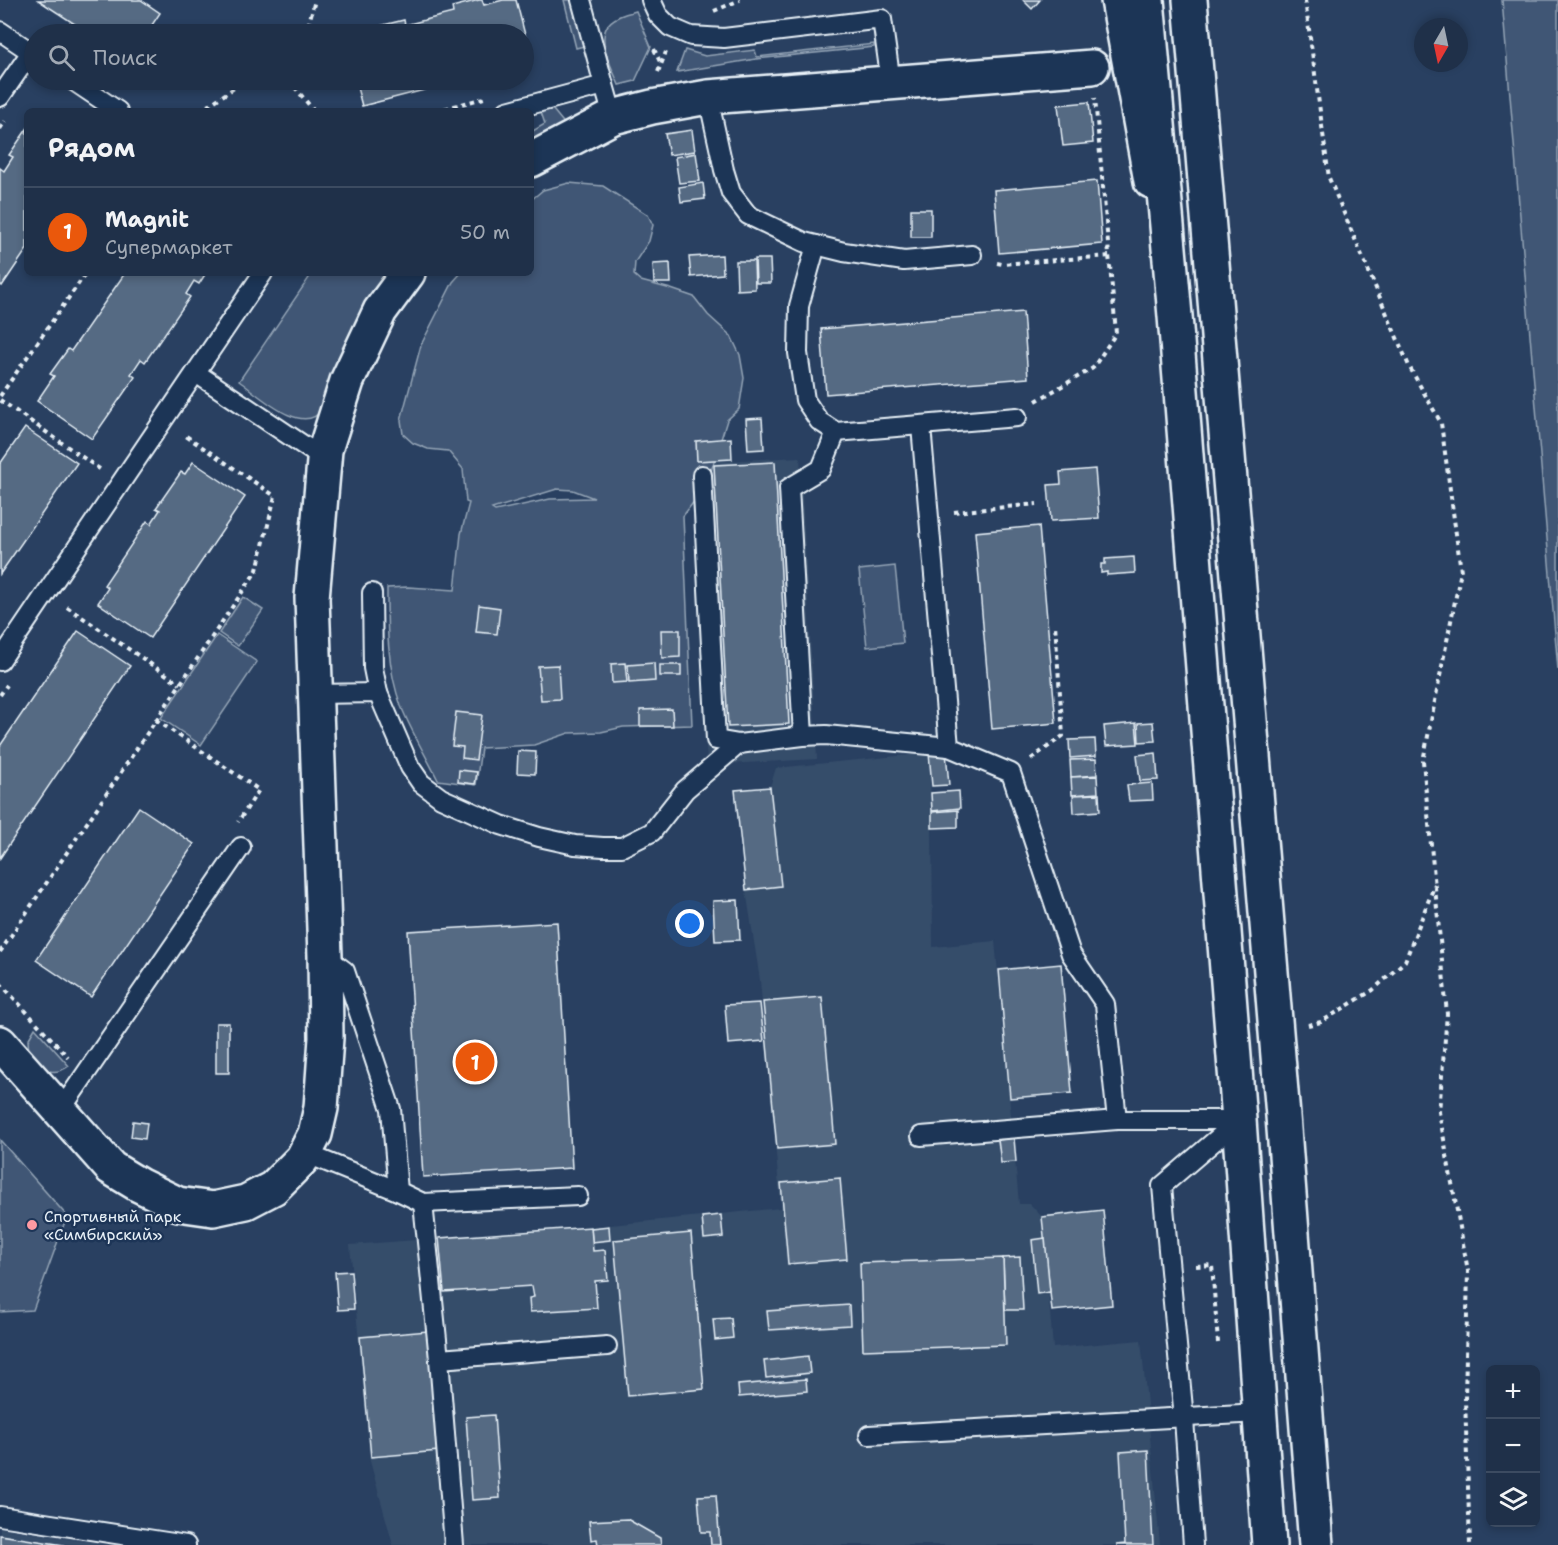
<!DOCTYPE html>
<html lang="ru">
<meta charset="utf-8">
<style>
:root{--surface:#1f3049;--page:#2c3c53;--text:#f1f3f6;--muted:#a1a9b4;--line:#3c4b61;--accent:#ea580c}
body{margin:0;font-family:"Shantell Sans",sans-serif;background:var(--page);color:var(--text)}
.controls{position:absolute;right:18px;bottom:18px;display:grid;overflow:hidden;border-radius:9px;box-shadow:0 3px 9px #0003}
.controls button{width:54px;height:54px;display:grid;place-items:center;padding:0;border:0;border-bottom:2px solid var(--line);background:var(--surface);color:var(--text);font:30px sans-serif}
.compass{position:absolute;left:1414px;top:18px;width:54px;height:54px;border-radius:50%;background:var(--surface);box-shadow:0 3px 9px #0003;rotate:189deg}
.you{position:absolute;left:690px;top:924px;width:21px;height:21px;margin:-15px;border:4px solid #fff;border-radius:50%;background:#1a73e8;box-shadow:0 0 0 9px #1a73e833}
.badge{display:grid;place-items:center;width:39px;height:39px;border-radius:50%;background:var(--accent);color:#fff;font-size:20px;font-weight:700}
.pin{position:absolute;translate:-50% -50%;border:3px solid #fff;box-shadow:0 2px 6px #0006}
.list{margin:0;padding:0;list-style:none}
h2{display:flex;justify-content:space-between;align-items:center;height:78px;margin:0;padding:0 24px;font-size:26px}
h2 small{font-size:20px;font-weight:400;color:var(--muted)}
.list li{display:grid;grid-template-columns:39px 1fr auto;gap:18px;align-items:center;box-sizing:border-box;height:90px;padding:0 24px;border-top:2px solid var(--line)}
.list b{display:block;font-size:22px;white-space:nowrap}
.list p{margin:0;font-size:20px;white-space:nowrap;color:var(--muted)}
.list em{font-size:20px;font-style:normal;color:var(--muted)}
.icon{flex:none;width:33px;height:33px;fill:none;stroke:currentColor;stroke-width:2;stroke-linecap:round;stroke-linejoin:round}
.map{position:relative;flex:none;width:1558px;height:1545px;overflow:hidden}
.search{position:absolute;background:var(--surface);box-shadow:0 3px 9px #0003;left:24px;top:24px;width:510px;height:66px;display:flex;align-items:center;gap:15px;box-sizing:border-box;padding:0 21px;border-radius:33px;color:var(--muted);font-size:22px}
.panel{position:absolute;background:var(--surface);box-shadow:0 3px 9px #0003;left:24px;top:108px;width:510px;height:168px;border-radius:9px}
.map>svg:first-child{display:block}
.built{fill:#364d6b}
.green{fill:#415774;stroke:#94a4b6;stroke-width:1.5;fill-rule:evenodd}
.building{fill:#556a83;stroke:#e8f1f8;stroke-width:1.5}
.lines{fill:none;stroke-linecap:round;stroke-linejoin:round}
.lane-casing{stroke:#e8f1f8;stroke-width:22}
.street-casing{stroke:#e8f1f8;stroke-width:38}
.secondary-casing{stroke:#e8f1f8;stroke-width:38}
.highway-casing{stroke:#e8f1f8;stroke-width:38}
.path{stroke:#e8f1f8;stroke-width:4;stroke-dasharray:4.5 4.5;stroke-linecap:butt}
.lane{stroke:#1d3557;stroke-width:18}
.street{stroke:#1d3557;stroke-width:33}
.secondary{stroke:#1d3557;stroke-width:33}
.highway{stroke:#1d3557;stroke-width:33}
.poi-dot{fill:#ff9aa2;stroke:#1d3557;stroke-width:2}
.labels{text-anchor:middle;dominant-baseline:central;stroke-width:5;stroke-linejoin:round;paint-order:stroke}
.poi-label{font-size:16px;fill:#e8f1f8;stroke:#1d3557;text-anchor:start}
</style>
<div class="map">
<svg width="1558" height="1545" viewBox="0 0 1558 1545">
<rect width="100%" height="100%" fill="#294061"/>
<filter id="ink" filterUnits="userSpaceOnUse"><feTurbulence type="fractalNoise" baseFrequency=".0167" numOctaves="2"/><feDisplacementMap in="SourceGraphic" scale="12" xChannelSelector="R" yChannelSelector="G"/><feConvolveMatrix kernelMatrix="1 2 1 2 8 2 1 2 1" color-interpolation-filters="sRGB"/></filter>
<g filter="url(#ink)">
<g class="built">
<polygon points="800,457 817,759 707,765 690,463"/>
<polygon points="929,753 932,828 933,947 995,941 1019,1204 1030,1204 1042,1217 1053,1348 1141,1340 1160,1545 393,1545 370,1461 350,1245 591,1227 781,1208 760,980 746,890 735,790 770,787 776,768"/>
<polygon points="0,1528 108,1545 0,1545"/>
</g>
<g class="green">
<polygon points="564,0 571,0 584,46 576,48"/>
<polygon points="1502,0 1558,0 1558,670"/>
<path d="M636,11L651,47L635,81L619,85C611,65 590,30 618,17C623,14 630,13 636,11Z"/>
<polygon points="874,44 874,47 756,59 677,72 685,50 705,56 755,50 757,57"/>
<polygon points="549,109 553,110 567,127 531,149 531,132 545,124 541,112"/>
<path d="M569,183L603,186L648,215L653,225L649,241L635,262L634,275L641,281L671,289L694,297L708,315L731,336L740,355L744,378L739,409L727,420L707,484L683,516L692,725L623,727L601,732L569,733L534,745L481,748L476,785L438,780C426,756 411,731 401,706C387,668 387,628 387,588L408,587L455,590L461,534L469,503L466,502L463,469L448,451L428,449L413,443L403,434L401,420L421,345L453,282L461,273H531V200L543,190ZM557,489L573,490L594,498L550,499L495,511L492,509Z"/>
<path d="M307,273H392L322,410C302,437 259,395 239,381L309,278Z"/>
<polygon points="895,566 903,643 867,647 859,570"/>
<polygon points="243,597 263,610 238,646 219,633"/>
<polygon points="217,635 257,662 201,745 161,718"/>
<path d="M35,1028L69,1066C51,1079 42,1067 29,1055L28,1040Z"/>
<polygon points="0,1140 67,1216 33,1310 0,1312"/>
</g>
<g class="building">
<polygon points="38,0 141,0 160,13 146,34 90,34"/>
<polygon points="479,0 482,0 484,5 503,0 516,0 531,58 524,60 524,34 371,34 376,33 375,27 404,20 405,25 453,13 452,7"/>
<polygon points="1023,0 1040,0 1032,9"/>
<polygon points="355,80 447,80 435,82 436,87 362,106"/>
<polygon points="1089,102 1093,143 1063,146 1058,105"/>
<polygon points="27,129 27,249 2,286 0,284 0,168 4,171 13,157 9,155"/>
<polygon points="692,130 695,151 669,155 665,134"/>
<polygon points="696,153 700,181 679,183 675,157"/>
<polygon points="1097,181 1102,244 999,253 994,190"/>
<polygon points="703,183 705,199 681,202 679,187"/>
<rect x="911" y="209" width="20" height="28"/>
<polygon points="722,255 723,274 691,277 689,257"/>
<polygon points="755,259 770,259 771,283 756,283"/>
<polygon points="736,261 754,261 755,289 737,290"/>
<polygon points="670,263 671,283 654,283 653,264"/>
<polygon points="125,273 206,273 199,284 194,281 186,294 190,297 145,362 141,359 131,374 135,377 92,439 37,401 54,376 50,374 68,349 71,351"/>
<polygon points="1023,312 1028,378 826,394 821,329"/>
<polygon points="762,418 764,449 748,450 746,419"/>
<polygon points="25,428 77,463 0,574 0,464"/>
<polygon points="731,438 732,459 697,461 696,441"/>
<polygon points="193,462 245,497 150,638 98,603 108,588 104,585 147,521 151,524 160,510 156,508 181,472 185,474"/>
<polygon points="775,462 789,724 728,727 714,465"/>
<polygon points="1095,469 1099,518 1051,521 1048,485 1061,484 1060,472"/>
<polygon points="1039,526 1056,723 992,729 975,532"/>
<polygon points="1134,557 1135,573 1107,575 1107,572 1101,573 1101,564 1105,564 1105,559"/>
<polygon points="479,605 500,608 497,634 476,632"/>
<polygon points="661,630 680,630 680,657 662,658"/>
<polygon points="78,631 130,666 0,858 0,746"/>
<polygon points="625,663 627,682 612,683 611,664"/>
<polygon points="654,663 655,681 629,683 628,665"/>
<polygon points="558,665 560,699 541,700 538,666"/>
<rect x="660" y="665" width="21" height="11"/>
<polygon points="672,709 673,726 640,726 640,710"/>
<polygon points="456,712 482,715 476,760 462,758 463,747 452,746"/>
<polygon points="1153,722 1155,741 1139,742 1138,723"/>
<polygon points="1136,723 1138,744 1106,746 1104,726"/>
<polygon points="1095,739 1096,756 1070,758 1069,740"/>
<polygon points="518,751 536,752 535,774 517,773"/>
<polygon points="946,752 949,785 932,786 929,753"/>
<polygon points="1156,753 1158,780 1140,781 1137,755"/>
<polygon points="1096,759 1097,775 1071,777 1070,760"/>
<polygon points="459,770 477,772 475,784 458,782"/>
<polygon points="1097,776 1098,793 1072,795 1071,777"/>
<polygon points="1152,783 1153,800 1129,801 1127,785"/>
<polygon points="770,787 781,886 746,890 735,790"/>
<polygon points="959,791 960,808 932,811 931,793"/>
<polygon points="1099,794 1100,811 1074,813 1073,795"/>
<polygon points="139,807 194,844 91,997 36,960"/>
<polygon points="958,810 958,827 932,828 932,812"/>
<polygon points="738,900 740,940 715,941 713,901"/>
<polygon points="557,922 572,1168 423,1177 408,931"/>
<polygon points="1061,964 1072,1093 1010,1098 999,970"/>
<polygon points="822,997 835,1144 777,1149 763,1002"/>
<polygon points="760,1003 764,1041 728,1044 725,1005"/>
<rect x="216" y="1023" width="13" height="50"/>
<polygon points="133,1121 147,1123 145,1139 131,1137"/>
<polygon points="1014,1138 1016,1162 1001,1163 998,1140"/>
<polygon points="840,1178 847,1259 788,1264 781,1183"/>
<polygon points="1103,1210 1112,1305 1052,1311 1042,1217"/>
<polygon points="721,1215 723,1237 704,1239 702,1217"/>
<polygon points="609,1226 610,1240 592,1242 591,1228"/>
<polygon points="591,1227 593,1251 605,1250 608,1280 595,1281 597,1308 530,1312 529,1298 534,1297 532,1286 444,1292 439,1238"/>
<polygon points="691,1233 704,1389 628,1396 614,1240"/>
<polygon points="1045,1238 1050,1292 1037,1294 1032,1240"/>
<polygon points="1020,1257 1023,1310 1005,1310 1003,1258"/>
<polygon points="1003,1258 1006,1345 863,1350 860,1263"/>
<polygon points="351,1271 354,1309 338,1310 335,1272"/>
<polygon points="849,1305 850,1325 769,1330 767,1311"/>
<polygon points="731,1318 733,1338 715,1340 713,1319"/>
<polygon points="428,1331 439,1451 371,1457 360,1337"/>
<polygon points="808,1356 810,1373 766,1378 764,1361"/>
<polygon points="806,1379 807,1391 739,1397 738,1385"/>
<polygon points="494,1415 500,1498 472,1500 466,1417"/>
<polygon points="1148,1450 1153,1545 1116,1545 1125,1544 1120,1452"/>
<polygon points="716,1495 720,1545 711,1545 710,1532 701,1532 698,1496"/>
<polygon points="627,1519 660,1538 661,1545 598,1545 597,1539 591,1540 589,1521"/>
<polygon points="0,1535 64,1545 0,1545"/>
</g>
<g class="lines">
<g class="lane-casing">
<g id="lane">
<polyline points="581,0 604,85"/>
<polyline points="651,0 658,15 670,27 691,36 724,38 882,19 891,83"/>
<polyline points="0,31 34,54"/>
<polyline points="72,80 118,111"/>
<polyline points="0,97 31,52"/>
<polyline points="708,97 724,170 731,193 748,215 804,242 844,252 904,261 972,255"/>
<polyline points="507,111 604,85 613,117"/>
<polyline points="816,245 799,306 798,353 805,400 819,421 836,432 1017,417"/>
<polyline points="196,373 324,459"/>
<polyline points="921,426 949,747 1011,773 1071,954 1105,1004 1117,1120 1239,1120"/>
<polyline points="702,475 716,740 739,744 803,736 826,735 949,747"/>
<polyline points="372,593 373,668 378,693"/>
<polyline points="0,661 263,273"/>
<polyline points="314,694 378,693 410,767 421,783 441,798 501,825 539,837 575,845 603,847 622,847 652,832 685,790 739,744"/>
<polyline points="803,736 789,488 821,469 836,432"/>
<polyline points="325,956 345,971 391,1109 398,1191 423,1203 578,1196"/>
<polyline points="60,1111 241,847"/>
<polyline points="921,1136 1117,1120"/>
<polyline points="305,1153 398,1191"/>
<polyline points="423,1203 439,1359 607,1346"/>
<polyline points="439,1359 454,1545"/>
<polyline points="869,1435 1259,1413"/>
<polyline points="0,1516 186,1545"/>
<polyline points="1193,1545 1184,1419 1162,1186 1239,1120"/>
</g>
</g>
<g class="street-casing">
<g id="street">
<polyline points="531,160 613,117 652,107 708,97 1092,67"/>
<polyline points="0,1043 111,1168 139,1185 178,1204 213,1209 246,1202 273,1188 302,1159 315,1134 321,1108 326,1038 325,956 312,598 325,450 347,381 380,311 408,273"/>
</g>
</g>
<g class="secondary-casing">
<polyline id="secondary" points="1118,0 1151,181"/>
</g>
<g class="highway-casing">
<g id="highway">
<polyline points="1147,0 1175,316 1239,1120 1269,1545"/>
<polyline points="1190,0 1283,1116 1316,1545"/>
</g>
</g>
<g class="path">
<polyline points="1305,0 1329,178 1409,366 1441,423 1461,571 1423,761 1447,1014 1439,1112 1468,1271 1465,1399 1470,1545"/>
<polyline points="714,11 740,0"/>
<path d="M225,34C234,29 244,28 252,34"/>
<polyline points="306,34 315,0"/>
<polyline points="654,49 661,64"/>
<polyline points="658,72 666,52"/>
<polyline points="289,80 314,111"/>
<polyline points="200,111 246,80"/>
<polyline points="436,111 484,98"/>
<polyline points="0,129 5,121"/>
<polyline points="997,263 1002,264 1110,256"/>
<polyline points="0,396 86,273"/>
<polyline points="0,400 101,470"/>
<polyline points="1036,401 1093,368 1116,333 1095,98"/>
<polyline points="954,512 1037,504"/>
<polyline points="67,607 180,684"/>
<polyline points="0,695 7,685"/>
<polyline points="156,720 259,790 238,822"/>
<polyline points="1031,759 1063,736 1055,624"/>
<polyline points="0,952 257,570 275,496 183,434"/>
<polyline points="0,983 68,1057"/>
<polyline points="1308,1025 1321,1022 1373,990 1405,961 1435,884"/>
<polyline points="1196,1266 1212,1265 1218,1343"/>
</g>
<use href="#lane" class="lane"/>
<use href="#street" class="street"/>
<use href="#secondary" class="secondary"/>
<use href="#highway" class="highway"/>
</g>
</g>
<circle class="poi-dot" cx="32" cy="1225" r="6"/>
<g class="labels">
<g class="poi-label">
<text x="44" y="1216">Спортивный парк<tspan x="44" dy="18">«Симбирский»</tspan></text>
</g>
</g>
</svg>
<div class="controls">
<button>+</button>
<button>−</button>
<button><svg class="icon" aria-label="layers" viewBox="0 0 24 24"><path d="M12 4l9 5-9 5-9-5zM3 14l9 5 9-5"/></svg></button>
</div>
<svg class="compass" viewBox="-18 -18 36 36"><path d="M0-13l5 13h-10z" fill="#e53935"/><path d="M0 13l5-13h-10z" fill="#a1a9b4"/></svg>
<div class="you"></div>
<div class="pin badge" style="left:475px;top:1062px">1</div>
<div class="search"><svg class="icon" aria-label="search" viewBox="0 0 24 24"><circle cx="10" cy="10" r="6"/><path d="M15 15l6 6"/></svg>Поиск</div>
<section class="panel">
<h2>Рядом<small></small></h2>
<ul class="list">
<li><span class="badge">1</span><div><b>Magnit</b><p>Супермаркет</p></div><em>50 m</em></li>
</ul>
</section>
</div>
